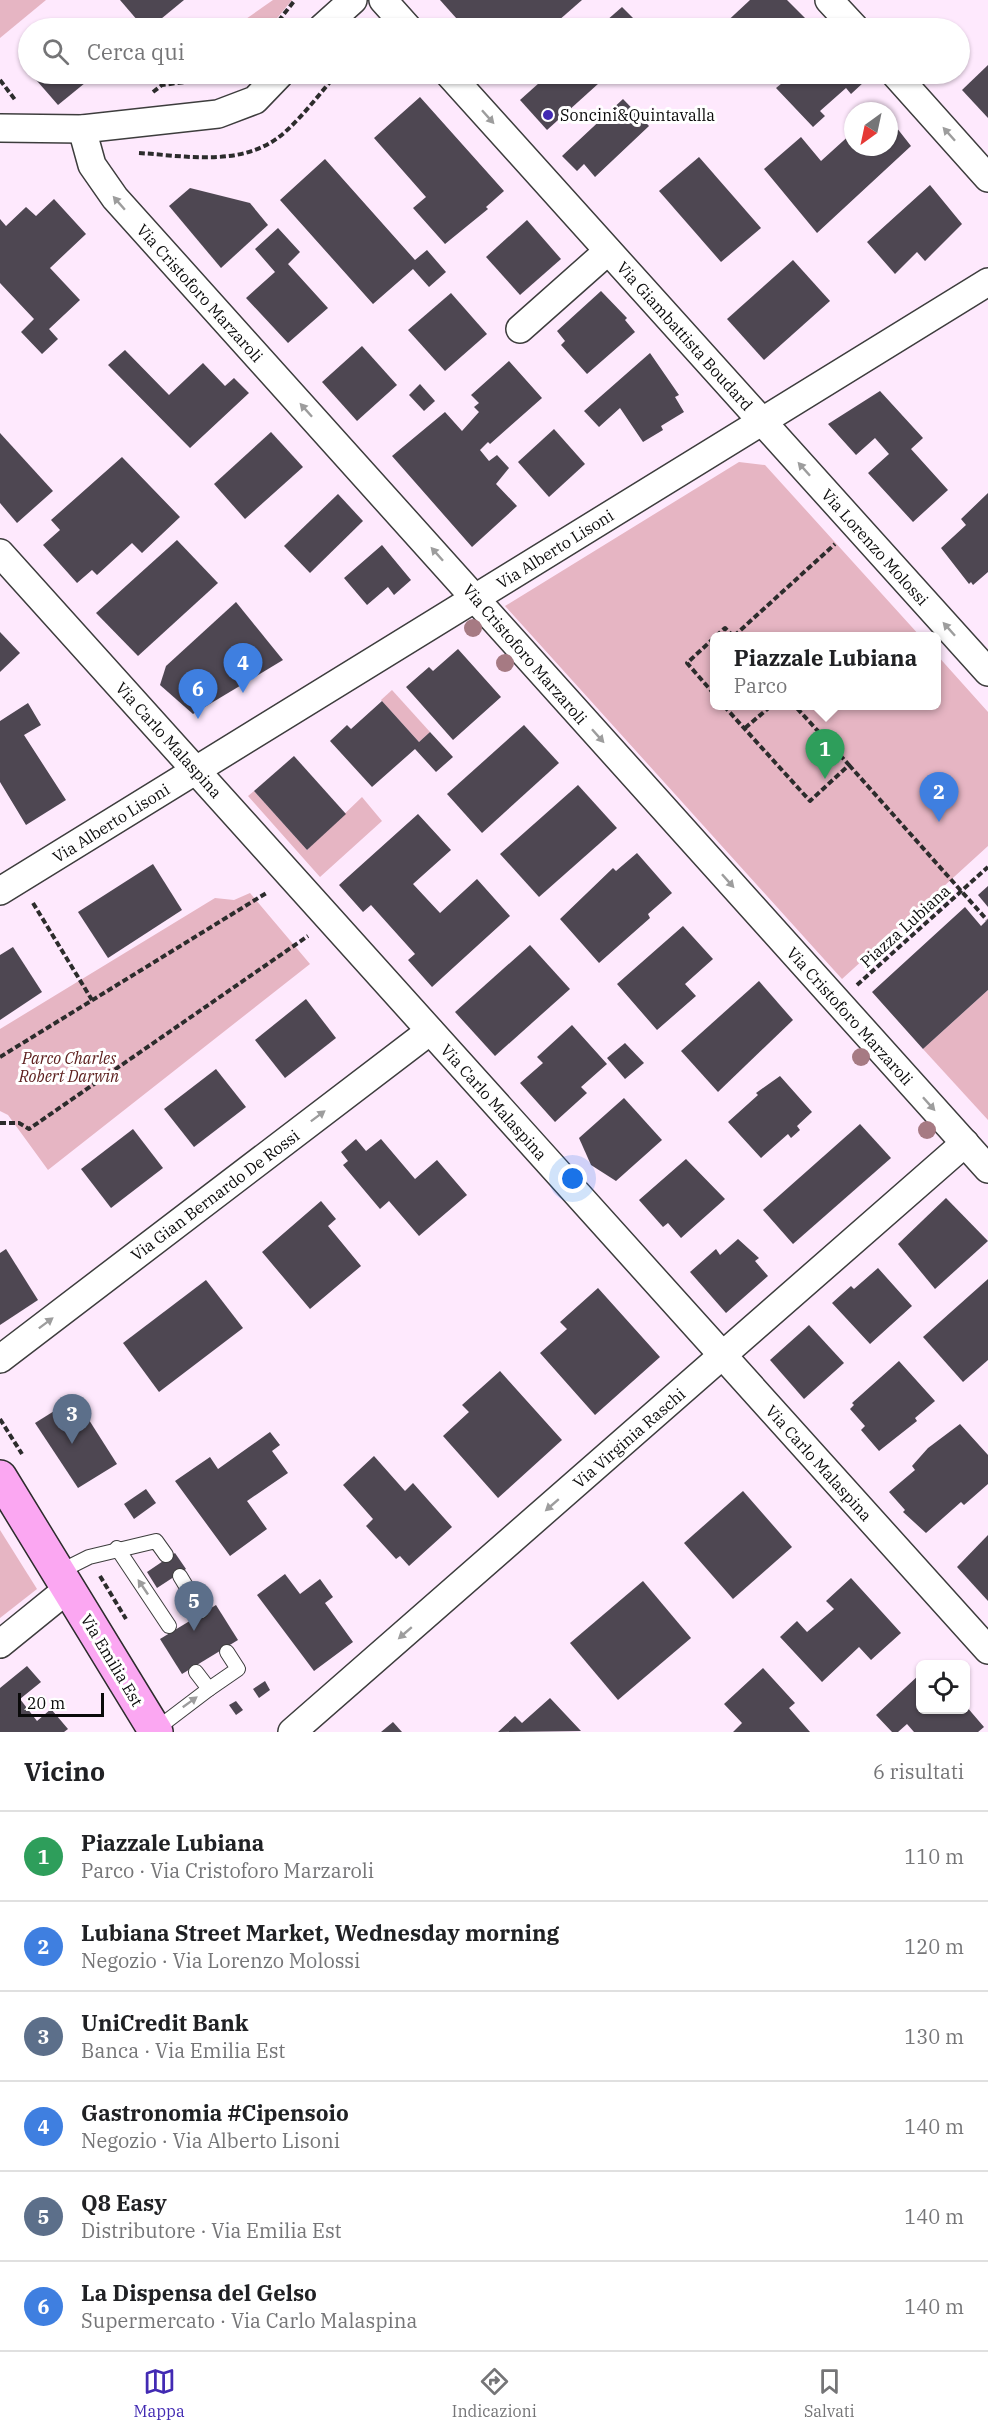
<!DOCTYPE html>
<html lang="it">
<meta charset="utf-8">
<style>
:root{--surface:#fff;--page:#f6f6f6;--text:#202124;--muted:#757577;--line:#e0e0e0;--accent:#422ab3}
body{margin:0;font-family:"IBM Plex Serif",serif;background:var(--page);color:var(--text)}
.controls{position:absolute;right:18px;bottom:18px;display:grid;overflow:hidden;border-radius:9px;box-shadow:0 2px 4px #0004}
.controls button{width:54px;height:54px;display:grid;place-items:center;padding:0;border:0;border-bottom:2px solid var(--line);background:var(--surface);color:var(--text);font:30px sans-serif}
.compass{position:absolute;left:844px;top:102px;width:54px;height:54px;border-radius:50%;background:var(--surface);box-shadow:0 2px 4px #0004;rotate:213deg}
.scale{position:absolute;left:18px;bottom:15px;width:86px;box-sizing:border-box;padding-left:6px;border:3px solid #0a0a0a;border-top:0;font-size:16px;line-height:21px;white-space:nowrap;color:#0a0a0a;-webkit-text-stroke:4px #fff;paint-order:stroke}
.you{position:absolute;left:573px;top:1179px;width:21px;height:21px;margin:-15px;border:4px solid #fff;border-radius:50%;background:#1a73e8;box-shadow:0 0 0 9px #1a73e833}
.badge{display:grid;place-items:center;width:39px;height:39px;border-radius:50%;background:var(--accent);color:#fff;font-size:20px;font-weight:700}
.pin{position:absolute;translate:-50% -50px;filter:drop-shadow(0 2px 3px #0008)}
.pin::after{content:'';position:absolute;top:32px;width:21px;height:18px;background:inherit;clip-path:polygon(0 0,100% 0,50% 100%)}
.popup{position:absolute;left:710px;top:632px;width:231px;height:78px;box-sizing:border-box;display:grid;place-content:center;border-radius:9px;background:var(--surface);filter:drop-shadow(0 2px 4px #0005);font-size:20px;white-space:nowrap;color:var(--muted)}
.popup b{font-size:22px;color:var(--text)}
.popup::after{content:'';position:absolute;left:50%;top:100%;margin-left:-12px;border:12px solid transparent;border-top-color:var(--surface)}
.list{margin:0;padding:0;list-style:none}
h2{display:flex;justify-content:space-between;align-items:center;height:78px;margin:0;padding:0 24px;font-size:26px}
h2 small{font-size:20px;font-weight:400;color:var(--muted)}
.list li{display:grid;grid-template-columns:39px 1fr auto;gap:18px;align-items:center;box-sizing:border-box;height:90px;padding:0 24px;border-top:2px solid var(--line)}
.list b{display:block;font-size:22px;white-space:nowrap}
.list p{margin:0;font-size:20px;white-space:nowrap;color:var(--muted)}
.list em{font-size:20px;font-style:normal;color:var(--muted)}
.icon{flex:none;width:33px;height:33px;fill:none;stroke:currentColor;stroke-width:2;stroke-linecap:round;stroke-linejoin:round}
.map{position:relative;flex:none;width:988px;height:1732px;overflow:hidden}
.search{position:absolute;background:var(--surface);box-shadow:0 2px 4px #0004;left:18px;right:18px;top:18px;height:66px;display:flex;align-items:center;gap:15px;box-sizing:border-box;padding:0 21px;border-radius:33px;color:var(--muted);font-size:22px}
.sheet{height:618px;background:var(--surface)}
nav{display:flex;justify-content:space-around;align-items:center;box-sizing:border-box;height:84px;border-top:2px solid var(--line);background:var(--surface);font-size:16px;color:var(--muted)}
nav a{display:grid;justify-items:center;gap:3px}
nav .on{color:var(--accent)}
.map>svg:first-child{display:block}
.green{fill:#e6b5c3}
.building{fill:#4e4752}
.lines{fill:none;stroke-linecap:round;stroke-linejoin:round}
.service-casing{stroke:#3d3d3d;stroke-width:16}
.minor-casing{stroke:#3d3d3d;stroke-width:30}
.secondary-casing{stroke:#2c2c2c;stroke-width:36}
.path{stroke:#2c2c2c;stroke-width:4;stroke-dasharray:6 3;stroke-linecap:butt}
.service{stroke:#fff;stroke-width:14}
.minor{stroke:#fff;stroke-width:27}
.secondary{stroke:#fba7f2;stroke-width:33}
.tree{fill:#a67a83}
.oneway{fill:#9d9d9d}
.poi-dot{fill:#422ab3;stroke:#fff;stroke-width:2}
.labels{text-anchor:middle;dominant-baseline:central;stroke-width:6;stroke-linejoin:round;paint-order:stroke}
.poi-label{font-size:16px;fill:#0a0a0a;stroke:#fff;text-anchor:start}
.street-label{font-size:16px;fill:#0a0a0a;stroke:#fff}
.park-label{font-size:16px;font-style:italic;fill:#5e201f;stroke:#fff}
</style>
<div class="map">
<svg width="988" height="1732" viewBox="0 0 988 1732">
<rect width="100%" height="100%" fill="#fee9fd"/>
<g class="green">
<polygon points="0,0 46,0 0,38"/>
<polygon points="273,0 292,0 269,28 233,28"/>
<polygon points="739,462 765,465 920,636 714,636 714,706 936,706 936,654 988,712 988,846 842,979 505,606"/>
<polygon points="392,690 430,732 419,742 381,700"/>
<polygon points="254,791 307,850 362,797 382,821 320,877 248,796"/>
<polygon points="250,893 310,964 48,1170 8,1115 0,1111 0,1029 215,898 234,900"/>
<polygon points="988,990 988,1120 923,1049"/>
<polygon points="0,1530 37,1589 0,1618"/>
</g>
<g class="building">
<polygon points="120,0 184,0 150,28 144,28"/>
<polygon points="440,0 582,0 550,28 465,28"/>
<polygon points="750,0 787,0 808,21 800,28 720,28"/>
<polygon points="622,7 643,28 598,28"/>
<polygon points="87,18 95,28 74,28"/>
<polygon points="988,65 988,118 962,90"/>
<polygon points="31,74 96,74 58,105"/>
<polygon points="549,74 609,74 547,130 520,100"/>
<polygon points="793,74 856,74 864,82 851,94 846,88 820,111 825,116 813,127 776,88"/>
<polygon points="420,97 504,191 486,207 488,209 445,244 413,208 426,197 374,138"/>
<polygon points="623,99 649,126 595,177 584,164 577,171 562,156"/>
<polygon points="889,118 911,146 817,233 764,169 801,137 821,161 853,132 853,147 889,147"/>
<polygon points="699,157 761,228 721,262 659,191"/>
<polygon points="325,159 415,260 427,250 446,272 429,287 413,269 373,304 280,200"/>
<polygon points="930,185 962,224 925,261 917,252 895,274 867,242"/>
<polygon points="190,188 250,203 268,225 221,268 169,206"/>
<polygon points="54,199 86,234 50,268 80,300 49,329 58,339 42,354 21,332 34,319 0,283 0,219 6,226 26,207 36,216"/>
<polygon points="527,220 561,259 520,295 486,257"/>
<polygon points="278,228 300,252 288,264 328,308 288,343 246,298 275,272 255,249"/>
<polygon points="793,260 830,301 764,360 727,319"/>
<polygon points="601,291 627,318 625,320 635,332 587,374 561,345 565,341 557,331"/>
<polygon points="451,293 487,334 445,371 408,330"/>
<polygon points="362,346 397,385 357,421 322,382"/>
<polygon points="125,350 169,395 203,363 225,386 234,378 249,393 190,448 108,365"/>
<polygon points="650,353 679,395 675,397 684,412 661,426 663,430 643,442 620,408 599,427 584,411"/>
<polygon points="509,361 542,398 490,444 488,442 480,450 489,461 497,455 509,468 496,484 517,506 472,547 392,456 445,412 462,431 479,412 474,407 479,403 471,395"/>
<polygon points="420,384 435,401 424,411 409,395"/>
<polygon points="880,391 923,438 911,449 948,490 913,522 868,473 889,454 875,438 856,455 828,424"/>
<polygon points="554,429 585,464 549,497 518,462"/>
<polygon points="271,432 303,467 245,519 214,484"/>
<polygon points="0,433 53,491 17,523 0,503"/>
<polygon points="122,457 180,517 142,553 132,543 97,575 92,570 77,583 43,545 60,530 51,520"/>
<polygon points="988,493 988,572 973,585 971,582 969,584 941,548 966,525 961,519"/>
<polygon points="338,494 363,521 310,573 284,546"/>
<polygon points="177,540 218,583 138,656 96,613"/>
<polygon points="382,545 411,580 394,595 388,587 367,605 344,578"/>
<polygon points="236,602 283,660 193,714 160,685 166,666"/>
<polygon points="0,632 20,653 0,672"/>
<polygon points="458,649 501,697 453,740 406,687 429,667 433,671"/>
<polygon points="382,701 419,742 430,732 453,757 436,772 415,749 372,787 330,741 347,725 351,729"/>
<polygon points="28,703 41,725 24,735 66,800 26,825 0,782 0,721"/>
<polygon points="524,725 559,763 482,833 447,794"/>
<polygon points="294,756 346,814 307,850 254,791"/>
<polygon points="578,785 617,828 539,897 500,854"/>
<polygon points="418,814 451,850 413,884 440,913 477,879 510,916 432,987 408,960 415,954 371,905 363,912 339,885"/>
<polygon points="637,853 672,893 648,914 650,918 599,963 560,919 613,868 616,871"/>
<polygon points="153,864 182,910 108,958 78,912"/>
<polygon points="988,886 988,907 978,895"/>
<polygon points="965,907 981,926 988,919 988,990 923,1049 872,992"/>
<polygon points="683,926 713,959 685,984 696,996 657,1030 617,984"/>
<polygon points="530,945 570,989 495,1056 455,1012"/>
<polygon points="13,947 42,992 0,1020 0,955"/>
<polygon points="759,981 793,1020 718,1092 681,1051"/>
<polygon points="306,999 336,1038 285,1078 255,1040"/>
<polygon points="572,1025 607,1064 581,1087 587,1093 555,1122 520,1083 543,1063 537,1057"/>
<polygon points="625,1043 644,1063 625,1079 607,1058"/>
<polygon points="216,1069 246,1107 194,1147 164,1109"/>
<polygon points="780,1076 812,1112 797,1126 800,1130 791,1138 788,1134 761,1158 728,1122 758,1095 756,1093"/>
<polygon points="624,1098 662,1140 616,1181 591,1165 579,1138"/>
<polygon points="860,1124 891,1158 793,1244 763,1210"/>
<polygon points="133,1129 163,1168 111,1208 81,1169"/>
<polygon points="356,1139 366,1151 381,1139 415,1179 437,1160 467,1195 419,1236 389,1201 380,1209 343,1165 348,1161 341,1152"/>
<polygon points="686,1159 725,1199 681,1238 668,1223 663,1227 639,1200"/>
<polygon points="946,1198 988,1241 935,1289 898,1244"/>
<polygon points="321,1201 336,1219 328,1226 361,1266 310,1309 262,1252"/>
<polygon points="738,1239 759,1258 755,1261 768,1276 726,1313 690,1272 716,1249 720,1255"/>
<polygon points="6,1249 38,1300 0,1325 0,1253"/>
<polygon points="878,1268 912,1306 870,1344 832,1303 851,1286 854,1289"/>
<polygon points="988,1279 988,1360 963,1382 923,1337"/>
<polygon points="206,1280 243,1328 159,1392 123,1343"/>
<polygon points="598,1288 660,1357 595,1415 540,1353 567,1329 560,1322"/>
<polygon points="809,1325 844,1363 804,1399 770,1360"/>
<polygon points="899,1361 935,1401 915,1418 917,1421 879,1451 861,1430 865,1426 850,1409 854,1405 852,1403"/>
<polygon points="500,1371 562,1440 498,1498 443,1436 469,1412 462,1405"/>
<polygon points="75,1398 117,1464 78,1488 35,1423"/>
<polygon points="960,1424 988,1455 988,1484 964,1505 961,1502 926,1533 903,1512 905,1510 889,1492 915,1470 912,1466 928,1448"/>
<polygon points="270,1432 280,1445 272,1451 288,1473 247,1501 267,1529 230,1556 175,1481 210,1457 218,1469"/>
<polygon points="374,1456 405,1491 413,1483 452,1527 409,1566 400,1556 396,1559 366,1526 373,1519 343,1485"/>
<polygon points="146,1489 156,1503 134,1519 124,1504"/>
<polygon points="743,1491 792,1547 733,1599 684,1543"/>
<polygon points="988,1535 988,1601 957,1567"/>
<polygon points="175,1553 186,1569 157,1588 147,1572"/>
<polygon points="285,1574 300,1594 320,1579 333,1597 325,1603 353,1642 314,1671 257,1595"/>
<polygon points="851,1578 901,1633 871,1660 859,1647 822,1682 780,1637 797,1621 807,1632 834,1609 826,1601"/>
<polygon points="643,1581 691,1638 618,1700 570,1643"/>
<polygon points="216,1605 238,1640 182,1674 160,1639"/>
<polygon points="27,1666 41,1682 20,1699 37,1721 51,1709 68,1729 64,1732 0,1732 0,1688"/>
<polygon points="763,1668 795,1703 789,1708 810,1732 733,1732 742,1723 724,1704"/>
<polygon points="920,1674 920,1710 966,1710 966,1706 984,1727 978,1732 914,1732 907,1724 898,1732 892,1732 876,1715"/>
<polygon points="265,1681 270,1690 259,1698 253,1689"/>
<polygon points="550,1698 581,1731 498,1732 515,1716 522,1723"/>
<polygon points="236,1701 243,1710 236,1715 229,1705"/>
<polygon points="393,1722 402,1732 381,1732"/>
</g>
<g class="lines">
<g class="service-casing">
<g id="service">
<polyline points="117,1548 169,1626"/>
<polyline points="59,1572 89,1557 156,1541 166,1555"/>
<polyline points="180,1576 201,1611"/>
<polyline points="209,1689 238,1669 227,1652"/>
<polyline points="155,1730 209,1689 196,1672"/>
</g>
</g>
<g class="minor-casing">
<g id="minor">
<polyline points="383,0 408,28"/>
<polyline points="829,0 855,28"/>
<polyline points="322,28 353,0"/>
<polyline points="449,74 988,672"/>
<polyline points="895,74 988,178"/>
<polyline points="0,128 82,129 218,114 255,100 280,74"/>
<polyline points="82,129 92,165 115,198 988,1169"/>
<polyline points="520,329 608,251"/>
<polyline points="0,553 988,1650"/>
<polyline points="0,891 988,282"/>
<polyline points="0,1359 430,1031"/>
<polyline points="0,1644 69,1588"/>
<polyline points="292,1732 965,1143"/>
</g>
</g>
<g class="secondary-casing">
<polyline id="secondary" points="0,1477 156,1732"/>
</g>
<g class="path">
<polyline points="273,28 295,0"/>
<polyline points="0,80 16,101"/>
<polyline points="153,92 162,85 216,78 223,74"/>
<path d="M139,153C188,156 245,168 285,132C304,115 320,93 337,74"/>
<polyline points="716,636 725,628 733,636"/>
<polyline points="734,636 835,544"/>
<polyline points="714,638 687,663 714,694"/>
<polyline points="724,706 810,801 849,765 795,706"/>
<polyline points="745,728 771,706"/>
<polyline points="849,765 987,920"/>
<polyline points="33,903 92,1000"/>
<polyline points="857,985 988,867"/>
<polyline points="0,1057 268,892"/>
<polyline points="0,1123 19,1123 29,1129 308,936"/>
<polyline points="0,1419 22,1454"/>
<polyline points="100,1576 126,1619"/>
</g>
<use href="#service" class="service"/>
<use href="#minor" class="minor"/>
<use href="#secondary" class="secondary"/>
</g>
<g class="tree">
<circle cx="473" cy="628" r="9"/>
<circle cx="505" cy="663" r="9"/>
<circle cx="861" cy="1057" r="9"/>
<circle cx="927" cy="1130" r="9"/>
</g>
<defs><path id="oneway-solid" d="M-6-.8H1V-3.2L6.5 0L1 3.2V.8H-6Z" transform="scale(1.5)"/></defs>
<g class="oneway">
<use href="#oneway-solid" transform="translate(488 117) rotate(48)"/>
<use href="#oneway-solid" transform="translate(949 134) rotate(-132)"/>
<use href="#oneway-solid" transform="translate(119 203) rotate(-131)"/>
<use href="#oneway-solid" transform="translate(306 410) rotate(-132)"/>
<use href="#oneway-solid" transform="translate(804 469) rotate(-132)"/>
<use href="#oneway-solid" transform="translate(437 554) rotate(-132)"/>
<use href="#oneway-solid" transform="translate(949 629) rotate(-132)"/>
<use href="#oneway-solid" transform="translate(598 736) rotate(48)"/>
<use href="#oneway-solid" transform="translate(728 881) rotate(48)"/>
<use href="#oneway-solid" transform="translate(929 1104) rotate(48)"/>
<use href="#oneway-solid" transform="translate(318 1116) rotate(-37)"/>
<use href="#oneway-solid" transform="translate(46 1323) rotate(-37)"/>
<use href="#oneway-solid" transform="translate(552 1505) rotate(139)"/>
<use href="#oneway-solid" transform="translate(143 1587) rotate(-124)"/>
<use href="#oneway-solid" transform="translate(405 1633) rotate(139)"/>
<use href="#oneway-solid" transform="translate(190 1702) rotate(-36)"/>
</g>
<circle class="poi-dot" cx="548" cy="115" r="6"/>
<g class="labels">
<g class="poi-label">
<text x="560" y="115">Soncini&amp;Quintavalla</text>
</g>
<g class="street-label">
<text transform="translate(200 293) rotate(48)">Via Cristoforo Marzaroli</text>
<text transform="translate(685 336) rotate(48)">Via Giambattista Boudard</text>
<text transform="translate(875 547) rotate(48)">Via Lorenzo Molossi</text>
<text transform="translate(555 549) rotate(-32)">Via Alberto Lisoni</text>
<text transform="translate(525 654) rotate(49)">Via Cristoforo Marzaroli</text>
<text transform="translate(169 740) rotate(48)">Via Carlo Malaspina</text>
<text transform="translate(111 823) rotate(-32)">Via Alberto Lisoni</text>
<text transform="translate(905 926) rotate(-42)">Piazza Lubiana</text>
<text transform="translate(850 1016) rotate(48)">Via Cristoforo Marzaroli</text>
<text transform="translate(494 1102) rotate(48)">Via Carlo Malaspina</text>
<text transform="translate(215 1195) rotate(-37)">Via Gian Bernardo De Rossi</text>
<text transform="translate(629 1438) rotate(-41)">Via Virginia Raschi</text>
<text transform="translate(819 1463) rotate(48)">Via Carlo Malaspina</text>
<text transform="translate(112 1660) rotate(59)">Via Emilia Est</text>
</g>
<g class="park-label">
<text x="69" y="1058">Parco Charles<tspan x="69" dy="18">Robert Darwin</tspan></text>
</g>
</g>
</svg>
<div class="controls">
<button><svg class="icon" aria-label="locate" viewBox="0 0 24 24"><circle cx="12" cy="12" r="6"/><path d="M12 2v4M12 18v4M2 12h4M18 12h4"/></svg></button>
</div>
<svg class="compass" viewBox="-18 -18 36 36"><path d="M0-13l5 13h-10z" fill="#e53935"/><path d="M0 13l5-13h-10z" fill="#757577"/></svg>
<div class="scale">20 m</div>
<div class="you"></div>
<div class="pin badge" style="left:825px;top:779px;background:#2e9e5b">1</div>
<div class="popup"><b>Piazzale Lubiana</b>Parco</div>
<div class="pin badge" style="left:939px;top:822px;background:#3f7fe0">2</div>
<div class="pin badge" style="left:72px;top:1444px;background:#5c6f8a">3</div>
<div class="pin badge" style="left:243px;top:693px;background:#3f7fe0">4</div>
<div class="pin badge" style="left:194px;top:1631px;background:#5c6f8a">5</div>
<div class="pin badge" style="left:198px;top:719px;background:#3f7fe0">6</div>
<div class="search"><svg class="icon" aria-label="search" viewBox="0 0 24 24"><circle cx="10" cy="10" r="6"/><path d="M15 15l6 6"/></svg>Cerca qui</div>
</div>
<section class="sheet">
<h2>Vicino<small>6 risultati</small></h2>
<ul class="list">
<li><span class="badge" style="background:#2e9e5b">1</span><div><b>Piazzale Lubiana</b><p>Parco · Via Cristoforo Marzaroli</p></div><em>110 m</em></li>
<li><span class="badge" style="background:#3f7fe0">2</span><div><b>Lubiana Street Market, Wednesday morning</b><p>Negozio · Via Lorenzo Molossi</p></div><em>120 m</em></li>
<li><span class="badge" style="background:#5c6f8a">3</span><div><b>UniCredit Bank</b><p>Banca · Via Emilia Est</p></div><em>130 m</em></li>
<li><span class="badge" style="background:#3f7fe0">4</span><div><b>Gastronomia #Cipensoio</b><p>Negozio · Via Alberto Lisoni</p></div><em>140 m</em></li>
<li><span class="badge" style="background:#5c6f8a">5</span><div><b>Q8 Easy</b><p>Distributore · Via Emilia Est</p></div><em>140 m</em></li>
<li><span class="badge" style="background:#3f7fe0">6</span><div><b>La Dispensa del Gelso</b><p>Supermercato · Via Carlo Malaspina</p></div><em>140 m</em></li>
</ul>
</section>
<nav>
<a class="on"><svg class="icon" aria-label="map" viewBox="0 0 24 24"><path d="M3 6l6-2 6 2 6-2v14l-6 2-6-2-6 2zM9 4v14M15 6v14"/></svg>Mappa</a>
<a><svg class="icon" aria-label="directions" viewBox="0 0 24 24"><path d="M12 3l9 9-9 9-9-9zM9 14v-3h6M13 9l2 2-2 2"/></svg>Indicazioni</a>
<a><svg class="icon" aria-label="saved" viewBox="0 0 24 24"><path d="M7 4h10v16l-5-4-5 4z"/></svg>Salvati</a>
</nav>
